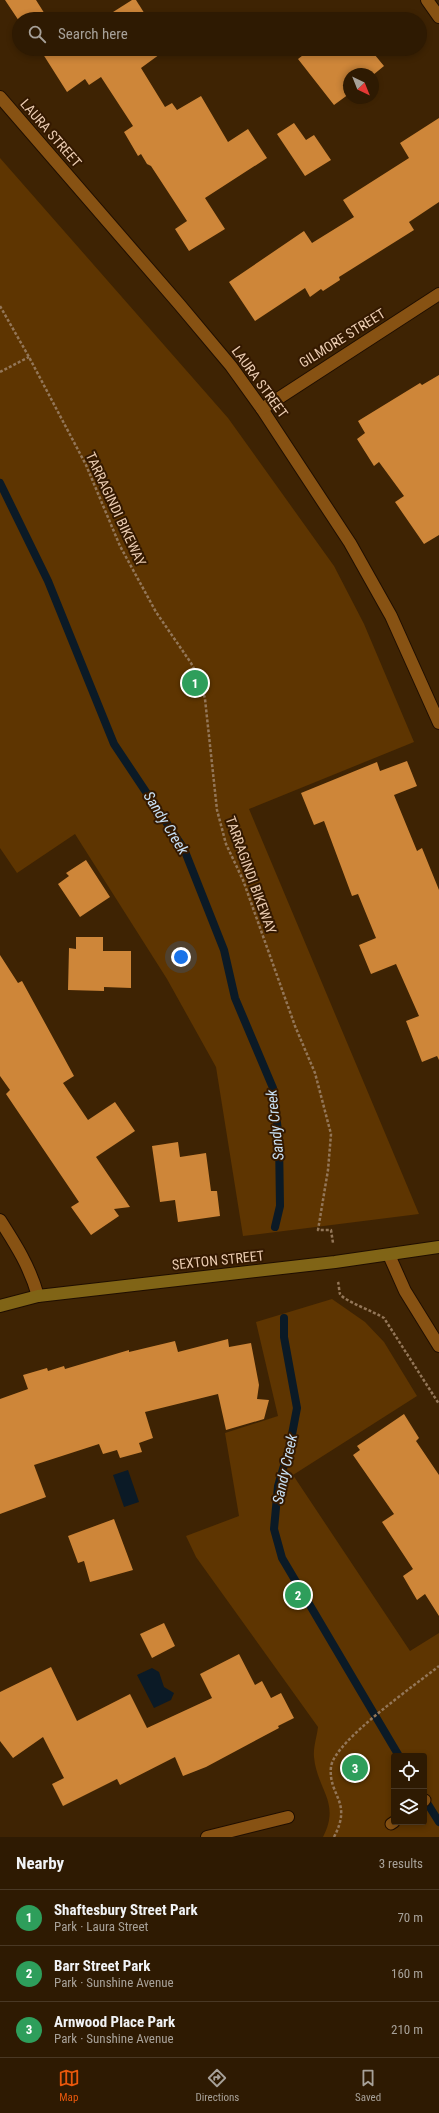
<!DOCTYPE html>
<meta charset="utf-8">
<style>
:root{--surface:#2e1a02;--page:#3a2711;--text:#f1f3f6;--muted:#a7a199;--line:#493824;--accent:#ea580c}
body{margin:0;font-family:"Roboto Condensed",sans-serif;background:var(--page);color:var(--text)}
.controls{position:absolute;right:12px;bottom:12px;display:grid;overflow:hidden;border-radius:4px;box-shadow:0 2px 6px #0003}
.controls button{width:36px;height:36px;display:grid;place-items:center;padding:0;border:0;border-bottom:1px solid var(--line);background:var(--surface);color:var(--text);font:20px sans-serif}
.compass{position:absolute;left:343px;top:68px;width:36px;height:36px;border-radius:50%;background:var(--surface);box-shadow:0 2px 6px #0003;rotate:137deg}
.you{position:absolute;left:181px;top:957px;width:14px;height:14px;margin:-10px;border:3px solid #fff;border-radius:50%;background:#1a73e8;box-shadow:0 0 0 6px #1a73e833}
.badge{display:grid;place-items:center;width:26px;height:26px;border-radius:50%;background:var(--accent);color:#fff;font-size:13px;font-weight:700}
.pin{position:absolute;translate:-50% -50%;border:2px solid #fff;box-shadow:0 1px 4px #0006}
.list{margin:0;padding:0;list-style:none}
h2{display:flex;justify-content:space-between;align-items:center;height:52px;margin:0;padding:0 16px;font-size:17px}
h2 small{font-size:13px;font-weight:400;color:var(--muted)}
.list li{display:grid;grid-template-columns:26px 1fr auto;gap:12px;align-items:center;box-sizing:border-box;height:56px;padding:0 16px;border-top:1px solid var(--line)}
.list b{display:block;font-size:15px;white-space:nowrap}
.list p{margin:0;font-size:13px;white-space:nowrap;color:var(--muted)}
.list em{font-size:13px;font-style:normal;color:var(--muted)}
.icon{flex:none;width:22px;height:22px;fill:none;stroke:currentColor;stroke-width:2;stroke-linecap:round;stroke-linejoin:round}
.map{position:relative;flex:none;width:439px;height:1837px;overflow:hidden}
.search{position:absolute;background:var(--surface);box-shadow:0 2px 6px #0003;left:12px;right:12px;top:12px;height:44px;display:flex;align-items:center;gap:10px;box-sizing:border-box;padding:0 14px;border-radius:22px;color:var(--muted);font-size:15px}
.sheet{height:220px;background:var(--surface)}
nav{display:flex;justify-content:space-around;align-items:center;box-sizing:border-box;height:56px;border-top:1px solid var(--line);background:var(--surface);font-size:11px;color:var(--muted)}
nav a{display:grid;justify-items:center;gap:2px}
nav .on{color:var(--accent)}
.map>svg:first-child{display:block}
.green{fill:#5e3501;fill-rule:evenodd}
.water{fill:#0b1a26}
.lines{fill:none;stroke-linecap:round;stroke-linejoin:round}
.stream{stroke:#0b1a26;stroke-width:8}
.building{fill:#ce8639}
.service-casing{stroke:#1f0e00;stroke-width:13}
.minor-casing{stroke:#1f0e00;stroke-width:14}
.secondary-casing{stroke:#1f0e00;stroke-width:14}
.path{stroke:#937658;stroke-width:2.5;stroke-dasharray:3 2;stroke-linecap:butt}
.service{stroke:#875213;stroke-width:11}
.minor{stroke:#875213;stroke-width:12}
.secondary{stroke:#806416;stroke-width:12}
.labels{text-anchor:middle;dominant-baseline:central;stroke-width:4;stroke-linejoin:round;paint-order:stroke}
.street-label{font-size:14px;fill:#eacbb0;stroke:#341900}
.water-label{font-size:15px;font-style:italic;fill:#c8e0f4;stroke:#341900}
</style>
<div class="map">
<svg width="439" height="1837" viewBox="0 0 439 1837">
<rect width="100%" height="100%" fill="#3e2303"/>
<g class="green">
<polygon points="0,158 228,418 334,566 364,624 414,742 249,809 419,1214 243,1236 216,1067 167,979 75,834 17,873 0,848"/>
<path d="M332,1299L365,1322L384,1342L417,1396L293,1475L410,1651L439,1633V1837H323C341,1802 317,1790 314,1757C313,1748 317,1736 318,1727L196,1557L186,1536L239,1516L225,1433L278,1416L256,1322ZM394,1756H424V1822H394Z"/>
</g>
<g class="water">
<polygon points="128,1470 139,1502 124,1507 113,1475"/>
<polygon points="152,1668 159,1672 164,1687 174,1693 171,1700 154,1708 137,1675"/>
</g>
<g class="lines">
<g class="stream">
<polyline points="0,483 48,581 114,744 184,849 224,950 235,998 273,1088 279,1140 280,1206 275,1227"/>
<polyline points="284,1318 284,1337 297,1408 290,1445 278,1486 274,1529 282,1558 399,1756"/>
<polyline points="424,1798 439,1822"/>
</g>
</g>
<g class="building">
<polygon points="5,0 36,0 48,19 19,19 19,21"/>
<polygon points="132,0 136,0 148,19 102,19"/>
<polygon points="37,49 167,49 141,68 165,107 172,103 177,110 201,96 228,142 248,129 267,158 205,198 225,229 189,251 175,229 187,221 151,166 147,164 141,154 138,156 124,132 133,126 101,77 89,85 85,79 67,92 41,51 39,52"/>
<polygon points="311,49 370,49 384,66 373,75 349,74 349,94 334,105 298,59"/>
<polygon points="439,118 439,202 409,222 414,230 339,277 340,280 323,291 321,289 310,297 305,288 255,321 229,282 304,231 312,243 354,217 343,200 409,158 400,143"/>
<polygon points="294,123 306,140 314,135 331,160 305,176 277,134"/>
<polygon points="439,375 439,535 424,544 395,502 404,496 379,462 374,466 357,439 365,433 358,421 420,383 422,385"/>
<polygon points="407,761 417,786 394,795 417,851 422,848 439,890 439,1060 437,1056 422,1062 406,1021 419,1016 396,964 371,974 359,945 376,938 358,894 352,896 324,821 314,825 301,793 377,762 380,771"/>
<polygon points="86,860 110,897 80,917 58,884 69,876 66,873"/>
<polygon points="76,937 103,937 103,951 131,951 131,988 104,987 104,991 68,990 69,948 76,949"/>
<polygon points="0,955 18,983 22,981 74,1076 63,1083 88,1120 115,1102 135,1131 96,1157 130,1207 114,1209 119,1216 91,1235 71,1207 79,1202 6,1094 10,1090 0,1076"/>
<polygon points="178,1142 180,1157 206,1153 211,1191 217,1191 220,1216 178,1222 175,1200 160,1202 152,1146"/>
<polygon points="228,1339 229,1347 251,1343 259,1385 257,1399 269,1400 264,1419 226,1430 218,1394 145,1412 153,1438 139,1443 142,1452 120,1458 117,1450 103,1454 99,1444 34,1465 46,1497 0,1514 0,1399 28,1389 23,1375 47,1368 48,1371 64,1366 65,1369 129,1350 129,1352 175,1341 178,1352"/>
<polygon points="404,1414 419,1438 416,1441 439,1475 439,1616 425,1594 417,1600 403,1576 413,1569 382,1522 394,1514 353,1455 360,1450 357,1446"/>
<polygon points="114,1519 133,1570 90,1582 84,1561 78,1563 68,1536"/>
<polygon points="164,1623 175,1646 152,1658 140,1634"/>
<polygon points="239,1654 255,1685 262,1681 271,1698 281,1693 294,1718 278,1726 279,1728 206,1767 183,1776 175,1757 120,1785 117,1779 63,1806 52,1784 64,1778 43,1737 13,1758 0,1741 0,1692 51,1667 77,1721 130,1694 147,1728 212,1698 200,1674"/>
</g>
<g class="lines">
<g class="service-casing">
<g id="service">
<polyline points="424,1801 425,1800"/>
<polyline points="391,1824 394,1822"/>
</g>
</g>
<g class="minor-casing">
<g id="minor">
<polyline points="427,0 439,17"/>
<polyline points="0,97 179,304 231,366 262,409 350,543 391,616 439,723"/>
<polyline points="262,409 439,294"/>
<path d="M0,1220C16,1245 30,1267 38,1296"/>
<polyline points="389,1255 405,1291 439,1346"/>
<polyline points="207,1837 288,1817"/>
</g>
</g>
<g class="secondary-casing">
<polyline id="secondary" points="0,1306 38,1296 335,1262 439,1247"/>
</g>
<g class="path">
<polyline points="0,306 29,357 86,465 120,546 156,612 191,663 200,680 205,699 217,810 226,844 243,880 295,1026 315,1073 331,1134 328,1170 318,1230 331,1230 333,1243"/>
<polyline points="0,372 29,357"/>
<path d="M338,1282C339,1285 339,1291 340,1294C344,1301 375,1312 384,1318L439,1404"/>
<path d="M334,1837C353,1801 328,1796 331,1767C334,1741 417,1684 439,1666"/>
</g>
<use href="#service" class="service"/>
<use href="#minor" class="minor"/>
<use href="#secondary" class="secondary"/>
</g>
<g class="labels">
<g class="street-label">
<text transform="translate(51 133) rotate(49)">LAURA STREET</text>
<text transform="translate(342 338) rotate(-32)">GILMORE STREET</text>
<text transform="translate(260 382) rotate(54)">LAURA STREET</text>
<text transform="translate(116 509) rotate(65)">TARRAGINDI BIKEWAY</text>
<text transform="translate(251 875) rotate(70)">TARRAGINDI BIKEWAY</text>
<text transform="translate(218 1260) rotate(-6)">SEXTON STREET</text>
</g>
<g class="water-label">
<text transform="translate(166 823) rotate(58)">Sandy Creek</text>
<text transform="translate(275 1125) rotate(-96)">Sandy Creek</text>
<text transform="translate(285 1469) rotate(-78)">Sandy Creek</text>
</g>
</g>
</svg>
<div class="controls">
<button><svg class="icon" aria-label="locate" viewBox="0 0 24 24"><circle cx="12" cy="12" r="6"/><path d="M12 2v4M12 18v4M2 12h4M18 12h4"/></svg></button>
<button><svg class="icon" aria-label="layers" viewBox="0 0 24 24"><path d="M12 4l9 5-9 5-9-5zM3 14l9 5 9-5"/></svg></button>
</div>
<svg class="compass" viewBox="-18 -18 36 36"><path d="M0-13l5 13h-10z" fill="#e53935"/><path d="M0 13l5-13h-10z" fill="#a7a199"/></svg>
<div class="you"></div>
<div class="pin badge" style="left:195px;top:683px;background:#2e9e5b">1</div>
<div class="pin badge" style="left:298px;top:1595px;background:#2e9e5b">2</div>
<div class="pin badge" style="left:355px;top:1768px;background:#2e9e5b">3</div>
<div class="search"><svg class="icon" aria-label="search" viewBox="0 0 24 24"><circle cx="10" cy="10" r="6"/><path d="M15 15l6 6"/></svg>Search here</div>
</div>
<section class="sheet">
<h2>Nearby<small>3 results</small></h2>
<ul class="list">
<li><span class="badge" style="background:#2e9e5b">1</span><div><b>Shaftesbury Street Park</b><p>Park · Laura Street</p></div><em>70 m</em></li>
<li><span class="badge" style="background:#2e9e5b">2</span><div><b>Barr Street Park</b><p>Park · Sunshine Avenue</p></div><em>160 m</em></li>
<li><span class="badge" style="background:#2e9e5b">3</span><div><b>Arnwood Place Park</b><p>Park · Sunshine Avenue</p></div><em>210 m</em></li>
</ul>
</section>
<nav>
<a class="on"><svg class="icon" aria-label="map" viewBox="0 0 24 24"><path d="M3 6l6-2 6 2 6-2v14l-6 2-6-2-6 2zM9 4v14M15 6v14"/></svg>Map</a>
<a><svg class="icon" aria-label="directions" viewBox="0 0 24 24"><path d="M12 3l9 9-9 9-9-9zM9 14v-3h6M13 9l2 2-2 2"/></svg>Directions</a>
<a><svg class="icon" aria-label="saved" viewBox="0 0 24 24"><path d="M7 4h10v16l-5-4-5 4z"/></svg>Saved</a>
</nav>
